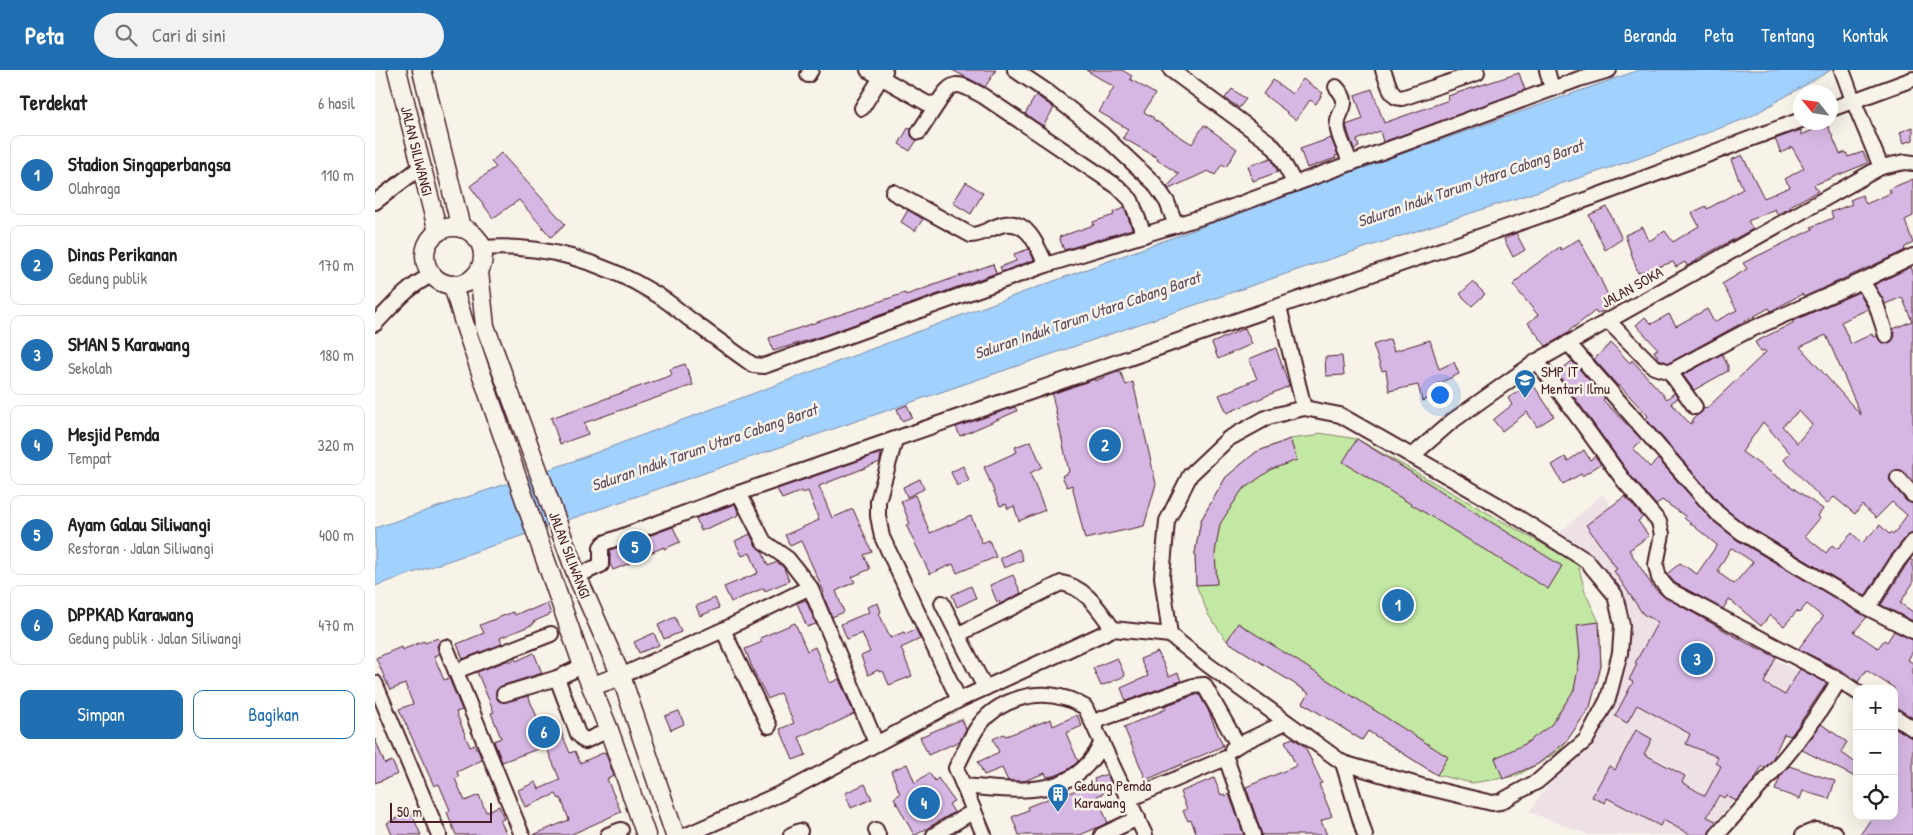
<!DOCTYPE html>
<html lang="id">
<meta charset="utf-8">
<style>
:root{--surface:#fff;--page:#f2f2f2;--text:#222;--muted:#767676;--line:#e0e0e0;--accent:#1f6fb2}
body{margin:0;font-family:"Patrick Hand",sans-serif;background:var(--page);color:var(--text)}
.controls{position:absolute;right:15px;bottom:15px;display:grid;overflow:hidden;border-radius:10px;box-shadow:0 5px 20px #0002}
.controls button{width:45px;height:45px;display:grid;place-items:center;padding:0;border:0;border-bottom:1px solid var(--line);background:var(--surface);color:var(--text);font:25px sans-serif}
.compass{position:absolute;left:1418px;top:15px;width:45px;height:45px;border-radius:50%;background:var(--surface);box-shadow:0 5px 20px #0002;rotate:300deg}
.scale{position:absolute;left:15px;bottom:12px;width:102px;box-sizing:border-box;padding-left:5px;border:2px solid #4a1f2b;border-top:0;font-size:14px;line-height:18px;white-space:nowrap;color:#4a1f2b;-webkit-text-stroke:4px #f7f3e8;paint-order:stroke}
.you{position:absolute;left:1064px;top:324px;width:18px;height:18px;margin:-12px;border:4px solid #fff;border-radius:50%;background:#1a73e8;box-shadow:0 0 0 8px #1a73e833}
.badge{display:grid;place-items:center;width:32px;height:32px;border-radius:50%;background:var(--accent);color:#fff;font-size:16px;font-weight:700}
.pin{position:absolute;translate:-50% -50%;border:2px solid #fff;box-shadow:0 1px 5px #0006}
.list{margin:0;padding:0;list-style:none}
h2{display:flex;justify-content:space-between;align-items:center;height:65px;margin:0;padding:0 20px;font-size:21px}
h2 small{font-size:16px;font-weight:400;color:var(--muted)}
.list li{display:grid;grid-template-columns:32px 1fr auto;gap:15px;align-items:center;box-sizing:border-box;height:80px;margin:0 10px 10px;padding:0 10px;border:1px solid var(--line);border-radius:10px}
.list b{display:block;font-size:19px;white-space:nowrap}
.list p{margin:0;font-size:16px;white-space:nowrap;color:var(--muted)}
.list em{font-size:16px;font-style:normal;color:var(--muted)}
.actions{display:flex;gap:10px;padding:15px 20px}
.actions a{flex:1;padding:11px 0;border:1px solid var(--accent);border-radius:10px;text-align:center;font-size:18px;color:var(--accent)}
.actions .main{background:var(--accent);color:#fff}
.icon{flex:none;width:28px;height:28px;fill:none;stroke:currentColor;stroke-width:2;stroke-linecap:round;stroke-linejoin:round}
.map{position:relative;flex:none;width:1538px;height:765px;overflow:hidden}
header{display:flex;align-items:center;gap:30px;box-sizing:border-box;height:70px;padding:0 25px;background:var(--accent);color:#fff}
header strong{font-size:24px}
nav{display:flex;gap:28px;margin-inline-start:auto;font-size:18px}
.search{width:350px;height:45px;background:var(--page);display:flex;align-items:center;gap:12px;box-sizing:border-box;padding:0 18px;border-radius:28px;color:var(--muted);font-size:19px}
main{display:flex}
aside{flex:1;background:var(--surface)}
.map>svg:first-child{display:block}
.built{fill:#ede1e6}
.green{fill:#c2e8a3;stroke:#868467}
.water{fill:#a1d1fd;stroke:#7e8aa9}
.building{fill:#d6b7e3;stroke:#4a1f2b;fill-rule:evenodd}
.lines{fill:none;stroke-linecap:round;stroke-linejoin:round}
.minor-casing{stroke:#4a1f2b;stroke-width:18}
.major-casing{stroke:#4a1f2b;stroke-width:21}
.minor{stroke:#f7f3e8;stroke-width:14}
.major{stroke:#f7f3e8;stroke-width:18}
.labels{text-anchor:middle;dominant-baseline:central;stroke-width:5;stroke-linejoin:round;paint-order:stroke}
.street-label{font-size:15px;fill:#4a1f2b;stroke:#f7f3e8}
.poi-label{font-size:15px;fill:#4a1f2b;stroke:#f7f3e8;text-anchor:start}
.water-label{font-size:16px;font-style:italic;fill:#604c60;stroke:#f7f3e8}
</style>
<header>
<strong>Peta</strong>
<div class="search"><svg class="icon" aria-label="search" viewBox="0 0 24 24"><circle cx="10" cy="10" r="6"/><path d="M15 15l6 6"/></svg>Cari di sini</div>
<nav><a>Beranda</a><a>Peta</a><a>Tentang</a><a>Kontak</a></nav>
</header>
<main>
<aside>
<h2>Terdekat<small>6 hasil</small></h2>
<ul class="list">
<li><span class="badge">1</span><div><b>Stadion Singaperbangsa</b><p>Olahraga</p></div><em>110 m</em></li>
<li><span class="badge">2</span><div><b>Dinas Perikanan</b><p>Gedung publik</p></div><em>170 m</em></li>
<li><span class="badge">3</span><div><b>SMAN 5 Karawang</b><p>Sekolah</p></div><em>180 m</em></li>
<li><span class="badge">4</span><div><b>Mesjid Pemda</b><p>Tempat</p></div><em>320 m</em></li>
<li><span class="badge">5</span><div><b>Ayam Galau Siliwangi</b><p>Restoran · Jalan Siliwangi</p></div><em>400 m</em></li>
<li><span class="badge">6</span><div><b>DPPKAD Karawang</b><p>Gedung publik · Jalan Siliwangi</p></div><em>470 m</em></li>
</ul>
<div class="actions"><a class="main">Simpan</a><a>Bagikan</a></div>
</aside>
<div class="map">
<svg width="1538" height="765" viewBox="0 0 1538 765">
<rect width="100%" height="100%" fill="#f7f3e8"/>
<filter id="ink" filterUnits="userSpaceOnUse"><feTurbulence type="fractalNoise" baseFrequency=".02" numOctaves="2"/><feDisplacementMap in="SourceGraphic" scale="10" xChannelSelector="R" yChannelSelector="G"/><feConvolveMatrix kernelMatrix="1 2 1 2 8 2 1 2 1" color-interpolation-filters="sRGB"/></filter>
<g filter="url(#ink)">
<polygon class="built" points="1228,424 1260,471 1256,500 1268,516 1447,615 1383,703 1329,765 1214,765 1154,742 1233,629 1254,563 1247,523 1215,485 1184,463"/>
<polygon class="green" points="944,363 982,369 1203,494 1210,522 1224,552 1226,596 1215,637 1185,680 1163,694 1141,706 1097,713 1062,705 993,661 987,670 928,633 934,623 852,571 834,546 821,515 820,483 826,450 851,407 881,382 915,369 939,366"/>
<polygon class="water" points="1264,0 1456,0 1375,47 1259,90 931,197 0,516 0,458 193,393 611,236 984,99"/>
<g class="building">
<polygon points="577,0 621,0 610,17"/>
<polygon points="711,0 747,0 757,6 755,9 780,24 769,42 779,48 778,49 817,74 829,55 862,79 851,97 847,94 840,105 833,101 794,119 792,117 804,104 782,90 783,88 748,68 753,59 724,42 739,17"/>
<polygon points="1144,3 1150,20 1008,72 1005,61 982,70 984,77 979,79 974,65 971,55 988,49 980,25 997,19 1009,53 1074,30 1073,26 1091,20"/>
<polygon points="928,9 948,23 941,34 935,30 921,50 911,43 912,42 888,24 898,10 917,24"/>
<polygon points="857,19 871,29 864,38 850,28"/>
<polygon points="661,25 679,38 668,56 650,44"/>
<polygon points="1448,56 1450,58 1453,56 1465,84 1471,82 1473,87 1488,82 1493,93 1439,115 1443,121 1415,136 1416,138 1402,144 1400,139 1373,151 1378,159 1322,189 1322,191 1312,196 1310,192 1301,197 1298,192 1263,203 1250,165 1268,157 1274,171 1290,161 1298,172 1324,156 1317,143 1331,136 1332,139 1368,119 1356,90 1367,85 1389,128 1415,117 1410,109 1429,98 1417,77 1406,83 1400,69 1426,60 1426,65"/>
<polygon points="1538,57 1538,70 1529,73 1525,62"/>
<polygon points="533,58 536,59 536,66 542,70 535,81 524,74"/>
<polygon points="956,68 963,85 960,86 961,88 932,98 925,79"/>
<polygon points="126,83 190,154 176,167 144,130 118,148 95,116 121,97 116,92"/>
<polygon points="896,88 903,102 878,111 873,96"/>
<polygon points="1538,109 1538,146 1530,150 1538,173 1530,177 1529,181 1429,227 1427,224 1396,241 1394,238 1294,293 1284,289 1279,281 1283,279 1261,255 1270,247 1277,254 1294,244 1301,256 1332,239 1339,252 1362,240 1347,214 1372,199 1368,193 1438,159 1436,157 1458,148 1456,142 1477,134 1475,130 1487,125 1491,134 1516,123 1514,119"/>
<polygon points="591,112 608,123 596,144 578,133"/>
<polygon points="1232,137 1247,169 1230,180 1214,145"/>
<polygon points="750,138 757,159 689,180 684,167 719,155 718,152 739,145 738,142"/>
<polygon points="533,140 548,149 540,161 526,152"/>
<polygon points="1141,163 1150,180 1138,187 1129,169"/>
<polygon points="1204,169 1224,206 1238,236 1222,244 1220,241 1194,261 1195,262 1171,276 1153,253 1163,245 1138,215 1153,200 1176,183 1185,177 1186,180"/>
<polygon points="654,179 659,190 627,202 625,197 641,191 639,184"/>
<polygon points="618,194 621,203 450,265 398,281 394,268 530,223 531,225"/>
<path d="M1536,197L1538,202V412L1525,400L1518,401L1514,409L1531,431L1538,434V463L1531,467L1515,487L1490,526L1371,455L1348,437L1271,349L1273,346L1244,315L1243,316L1219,289L1236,273L1255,293L1257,290L1292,329L1299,323L1303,328L1296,333L1315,354L1318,352L1317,350L1330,338L1331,339L1391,282L1389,280L1386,282L1380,272L1418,253V251L1484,222L1493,239L1466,252L1476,274L1497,264L1498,267L1502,266L1505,271L1509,273L1517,271L1520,266L1518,259L1537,251L1527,227L1510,234L1499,215ZM1451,265L1486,345L1425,277ZM1424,341L1437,355L1422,373L1407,356ZM1388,352L1415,383L1409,390L1452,434L1459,427L1480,444L1487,435L1501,448L1517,432L1532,445L1518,465L1516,462L1514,464L1505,455L1487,473L1477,463L1462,479L1457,475L1451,483L1430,466L1445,448L1443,446L1448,439L1367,382Z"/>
<polygon points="1098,212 1110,224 1097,236 1085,224"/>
<polygon points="870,258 877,274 843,289 837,273"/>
<polygon points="1015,269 1019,281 1055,270 1064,299 1079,292 1084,304 1062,314 1065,325 1047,331 1043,315 1014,321 1011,300 1007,301 998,275"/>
<polygon points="901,278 914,316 852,343 844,325 882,309 874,289"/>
<polygon points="1347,284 1353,296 1353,301 1319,320 1308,305"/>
<polygon points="967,286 969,305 951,306 950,287"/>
<path d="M1197,291L1230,328L1228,330L1230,332L1267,370L1258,379L1275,397L1283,389L1337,450L1362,470L1492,547L1479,562L1503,578L1509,570L1512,572L1519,561L1538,570V581L1533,590L1538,593V648L1519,637V618L1491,600L1483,612L1468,601L1423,579L1448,547L1432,534L1424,543L1422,541L1409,556L1395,545L1386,556L1354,529L1348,539L1300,513L1292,504L1305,493L1322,504L1342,475L1309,448L1310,446L1287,430L1281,435L1256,406L1182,303ZM1357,478L1378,492L1359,514L1344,503L1345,501L1343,500L1355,479Z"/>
<polygon points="310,294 318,315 209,353 213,364 185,374 176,348 297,305 295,299"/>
<polygon points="745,301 751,315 758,312 781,414 769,456 710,469 697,415 692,417 687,406 694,402 677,324 719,309 720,311"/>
<polygon points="1157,313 1179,346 1162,357 1152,342 1127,361 1118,350 1137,335 1133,328"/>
<polygon points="532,335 537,347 527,351 522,339"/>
<polygon points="640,337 642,341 585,366 581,357"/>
<polygon points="915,369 922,390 897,399 867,420 845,454 840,483 842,514 821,515 820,483 826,450 851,407 881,382"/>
<polygon points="982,369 1187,496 1173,519 968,392"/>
<polygon points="656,371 667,397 655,403 670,440 644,451 639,436 633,439 631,434 625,436 609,397 642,382 640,377"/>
<polygon points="1209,380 1215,390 1220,386 1226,394 1207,406 1206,404 1188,414 1177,395 1190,387 1193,391"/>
<polygon points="506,383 505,392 444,416 457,448 478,439 497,482 489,485 495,499 477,507 480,512 461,521 469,542 457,547 447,523 449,522 426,471 415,476 410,465 444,450 433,421 428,423 427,421 407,429 402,419"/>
<polygon points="588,396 594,411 582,416 576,402"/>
<polygon points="545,409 549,419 532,427 528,417"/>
<polygon points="540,425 555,463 596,446 607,473 614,470 621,487 582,503 578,494 555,504 531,455 535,454 526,431"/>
<polygon points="1250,426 1268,447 1263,451 1274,466 1254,480 1278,517 1288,526 1372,573 1401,587 1389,613 1410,625 1425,599 1452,613 1416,666 1409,664 1397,690 1390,698 1387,696 1380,709 1361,731 1351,725 1349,728 1344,725 1332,747 1341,751 1333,765 1316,765 1288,750 1285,756 1232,728 1230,733 1217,727 1234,696 1240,700 1261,660 1277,669 1269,684 1310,706 1307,712 1330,726 1346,696 1340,693 1343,687 1311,674 1315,664 1262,635 1252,653 1240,646 1258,612 1254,610 1262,594 1260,593 1283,552 1268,544 1239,501 1242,499 1211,455"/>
<polygon points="360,434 364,445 326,461 321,448"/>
<polygon points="298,457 305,472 289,479 289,477 275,483 274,480 253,487 255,493 238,500 235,494 235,480"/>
<polygon points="375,464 381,476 387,481 393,496 402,492 409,498 414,511 390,521 389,518 356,532 349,517 383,503 375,483 367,486 360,471"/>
<polygon points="644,479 648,490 629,498 625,488"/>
<polygon points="1535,489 1538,491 1538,513 1525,533 1538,542 1538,551 1506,535"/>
<polygon points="638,505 646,523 625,534 624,531 622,532 615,515"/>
<polygon points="596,516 601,528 582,537 577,525"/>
<polygon points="340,528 344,538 325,546 321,536"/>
<polygon points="431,530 441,554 432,557 422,533"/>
<polygon points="172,533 176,544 158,552 159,554 125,568 127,574 88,589 82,574 109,563 105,555 138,542 140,545 153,539 153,541"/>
<polygon points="503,533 506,542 504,543 515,568 529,562 530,564 541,559 545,569 526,578 537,606 514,615 508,601 504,602 503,600 493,605 486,586 495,582 487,563 472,569 466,554 494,542 492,537"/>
<polygon points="300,547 306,562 289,569 283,555"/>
<polygon points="1224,552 1226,596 1215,637 1191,672 1163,694 1128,709 1120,688 1150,674 1176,655 1199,620 1205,586 1202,555"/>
<polygon points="420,553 432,581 440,577 455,613 464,609 479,644 445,660 444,658 424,667 431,685 418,690 405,659 419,653 405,623 393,629 379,602 370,579 387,572 385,568"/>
<polygon points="863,553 1073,687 1062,705 993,661 987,670 928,633 934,623 852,571"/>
<polygon points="279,563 284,575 264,583 259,572"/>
<polygon points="63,568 65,571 62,576 64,584 59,586 69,610 74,608 87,640 81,642 95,677 100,675 101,679 102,678 107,690 82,702 84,707 80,709 90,731 104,725 111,742 124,736 129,749 125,750 132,765 81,765 72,742 75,740 64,714 59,716 24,639 38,634 30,614 15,620 1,588 26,577 27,580 49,571 50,573"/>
<polygon points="783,582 794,607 803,603 806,611 751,631 746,618 773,606 765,589"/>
<polygon points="159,583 167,603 126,616 121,622 123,630 131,632 153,626 168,661 183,655 195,683 200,681 205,693 230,682 239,706 232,709 246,742 195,765 158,765 194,750 186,728 184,729 181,724 150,737 143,720 161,712 164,719 185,710 171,676 127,692 119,671 126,668 116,643 119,642 102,602 134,590 134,592 140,589 141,591"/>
<polygon points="742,588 750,606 726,616 718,598"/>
<polygon points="824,624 833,640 848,676 771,710 749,657 791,639 789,636"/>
<polygon points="304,641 309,654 296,660 290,646"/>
<polygon points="702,645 707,656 691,663 703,691 697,697 683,705 672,707 670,703 649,711 633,711 627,698 609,705 603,692 624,682 618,669 629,664 631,666 676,649 678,656"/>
<polygon points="587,649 591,659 585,671 553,685 545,667"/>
<polygon points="1446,654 1472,672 1466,682 1482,694 1482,708 1427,680"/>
<polygon points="1519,657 1538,668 1538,765 1485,765 1498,746 1519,746"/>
<polygon points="918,668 930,677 947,713 944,714 957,746 946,751 952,765 887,765 871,717 921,696 910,671"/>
<polygon points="0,669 10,694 17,691 23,704 0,713"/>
<polygon points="532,694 540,713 554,703 560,711 563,708 579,731 574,734 579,742 541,765 539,765 519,728 525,724 516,701"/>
<polygon points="1414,696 1460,711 1454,729 1428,721 1425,729 1400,720 1405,707"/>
<polygon points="732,704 739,719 722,726 733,753 705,765 644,765 637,747 653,740 652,737 680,726 679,724 692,719 694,723 720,712 719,709"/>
<polygon points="839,708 846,725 849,724 850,726 854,724 869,765 822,765 816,750 813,751 808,741 812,739 805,722"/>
<polygon points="490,714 497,729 476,738 470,723"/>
<polygon points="36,742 46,765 17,765 12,753"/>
</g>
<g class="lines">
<g class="minor-casing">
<g id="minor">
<path d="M493,0L553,34L563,33C579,7 584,13 608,26L743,117L756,130L769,165"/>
<polyline points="640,0 674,23 727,64 779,113 792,132 801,155"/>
<polyline points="796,0 895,73 902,81 920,114"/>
<polyline points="1008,0 1016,21 1021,27 1027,28 1102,3 1101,0"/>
<polyline points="1172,0 1177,19"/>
<polyline points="1467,0 1478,30 1506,97 1530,92 1538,93"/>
<polyline points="433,5 436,0"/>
<path d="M961,17C980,37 959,40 963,60C965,71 972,82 975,93"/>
<polyline points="487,38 510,1"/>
<polyline points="1456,39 1538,9"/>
<polyline points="544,62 563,33"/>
<path d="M518,122L596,165C608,165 618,156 630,154C654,150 663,178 671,195"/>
<polyline points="0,132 46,97"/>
<path d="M107,178C166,173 229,192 279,223C292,230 304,241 316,250C336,265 357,280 378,295L389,296L671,195L846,141L1204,9L1234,0"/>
<polyline points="1487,211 1501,234 1511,265"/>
<polyline points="904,237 929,338"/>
<polyline points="1232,250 1279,297 1295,302 1370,262 1487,211 1538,186"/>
<path d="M0,254C18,235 33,216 57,205"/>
<polyline points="1193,273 1342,443 1366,462 1493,538 1538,561"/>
<polyline points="1162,291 1249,411 1284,452 1287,464 1281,495 1284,508 1294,520 1464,610 1482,622"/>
<polyline points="1295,302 1320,337"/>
<polyline points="520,370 503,431 503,446 507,467 584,630"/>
<polyline points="1037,386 1076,352 1162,291 1506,97"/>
<polyline points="1523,408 1538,425"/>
<polyline points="364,423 389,472 413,489 435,517 501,673"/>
<polyline points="202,506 226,495 226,477 229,473 364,423 1216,128 1426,50"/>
<polyline points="567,533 610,618"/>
<polyline points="1493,538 1522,492 1538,472"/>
<polyline points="348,560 394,656"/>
<path d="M584,564L686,513C711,517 724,540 738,559"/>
<polyline points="71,577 147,765"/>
<polyline points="81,601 176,564"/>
<polyline points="246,606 348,560 435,517"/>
<polyline points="182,608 203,664 210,671 234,660"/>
<polyline points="0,613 64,765"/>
<polyline points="129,624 182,608 208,596"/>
<polyline points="1519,646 1538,659"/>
<polyline points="718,652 818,616 829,615 863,675"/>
<polyline points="857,679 863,675 911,652"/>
<polyline points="968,693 1046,716 1117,733 1125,732 1163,711 1211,670 1233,629 1245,583 1247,555 1240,525 1212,491 1123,435 965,345 929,338 893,347 853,369 815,405 792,451 787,507 795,565 833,595 968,693 990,765"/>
<path d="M589,716C642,721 701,730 727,672"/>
<polyline points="754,729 851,688 878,765"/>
<polyline points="501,760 503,765"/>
<polyline points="233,765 246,760"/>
<polyline points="312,765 420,717 584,630 738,559 795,565"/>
<polyline points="416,765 425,761"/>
<polyline points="559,765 599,741"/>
<path d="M609,765L581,698C589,683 595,667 605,654C624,630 660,619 689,628C696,629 703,634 710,637L770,765"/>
<polyline points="727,765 763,748"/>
<path d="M1342,765C1386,715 1431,669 1464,610"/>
<polyline points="1428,765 1441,760 1460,763"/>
</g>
</g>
<g class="major-casing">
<g id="major">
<polyline points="22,0 63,162"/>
<polyline points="47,0 86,158"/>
<circle cx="79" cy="186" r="29"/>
<polyline points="104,202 110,256 202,506 246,606 300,765"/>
<polyline points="78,216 90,256 167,480 208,596 234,660 271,765"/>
<polyline points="217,616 246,606"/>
</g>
</g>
<use href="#minor" class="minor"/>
<use href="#major" class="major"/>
</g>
</g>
<defs>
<g id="school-pin" transform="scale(1.125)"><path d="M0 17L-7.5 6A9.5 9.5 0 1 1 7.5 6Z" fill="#1f6fb2" stroke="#f7f3e8"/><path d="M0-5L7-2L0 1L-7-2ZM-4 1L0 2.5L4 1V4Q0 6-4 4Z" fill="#fff"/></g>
<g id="building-pin" transform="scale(1.125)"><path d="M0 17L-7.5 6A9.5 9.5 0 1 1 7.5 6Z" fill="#1f6fb2" stroke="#f7f3e8"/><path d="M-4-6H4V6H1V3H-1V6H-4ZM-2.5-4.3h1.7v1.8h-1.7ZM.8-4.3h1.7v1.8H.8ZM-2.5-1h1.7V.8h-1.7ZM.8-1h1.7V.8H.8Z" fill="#fff"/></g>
</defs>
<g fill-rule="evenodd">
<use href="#school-pin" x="1150" y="310"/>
<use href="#building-pin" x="683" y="724"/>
</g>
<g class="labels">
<g class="street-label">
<text transform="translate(42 81) rotate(76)">JALAN SILIWANGI</text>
<text transform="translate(1257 217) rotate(-29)">JALAN SOKA</text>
<text transform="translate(195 485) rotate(69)">JALAN SILIWANGI</text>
</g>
<g class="poi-label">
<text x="1166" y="301">SMP IT<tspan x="1166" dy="17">Mentari Ilmu</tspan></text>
<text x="699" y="715">Gedung Pemda<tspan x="699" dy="17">Karawang</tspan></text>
</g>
<g class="water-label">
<text transform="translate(1095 113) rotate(-19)">Saluran Induk Tarum Utara Cabang Barat</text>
<text transform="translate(712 245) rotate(-19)">Saluran Induk Tarum Utara Cabang Barat</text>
<text transform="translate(329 377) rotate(-19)">Saluran Induk Tarum Utara Cabang Barat</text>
</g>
</g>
</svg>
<div class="controls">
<button>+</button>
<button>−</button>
<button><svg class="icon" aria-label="locate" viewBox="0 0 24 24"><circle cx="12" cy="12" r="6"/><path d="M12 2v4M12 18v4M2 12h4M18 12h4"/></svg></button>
</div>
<svg class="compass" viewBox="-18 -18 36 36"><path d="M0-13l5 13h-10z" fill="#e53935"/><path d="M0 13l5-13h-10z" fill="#767676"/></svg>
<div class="scale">50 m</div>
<div class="you"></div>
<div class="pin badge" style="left:1023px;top:535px">1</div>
<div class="pin badge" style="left:730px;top:375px">2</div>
<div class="pin badge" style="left:1322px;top:589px">3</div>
<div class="pin badge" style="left:549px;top:733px">4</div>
<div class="pin badge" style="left:260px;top:477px">5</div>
<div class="pin badge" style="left:169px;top:662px">6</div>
</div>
</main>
